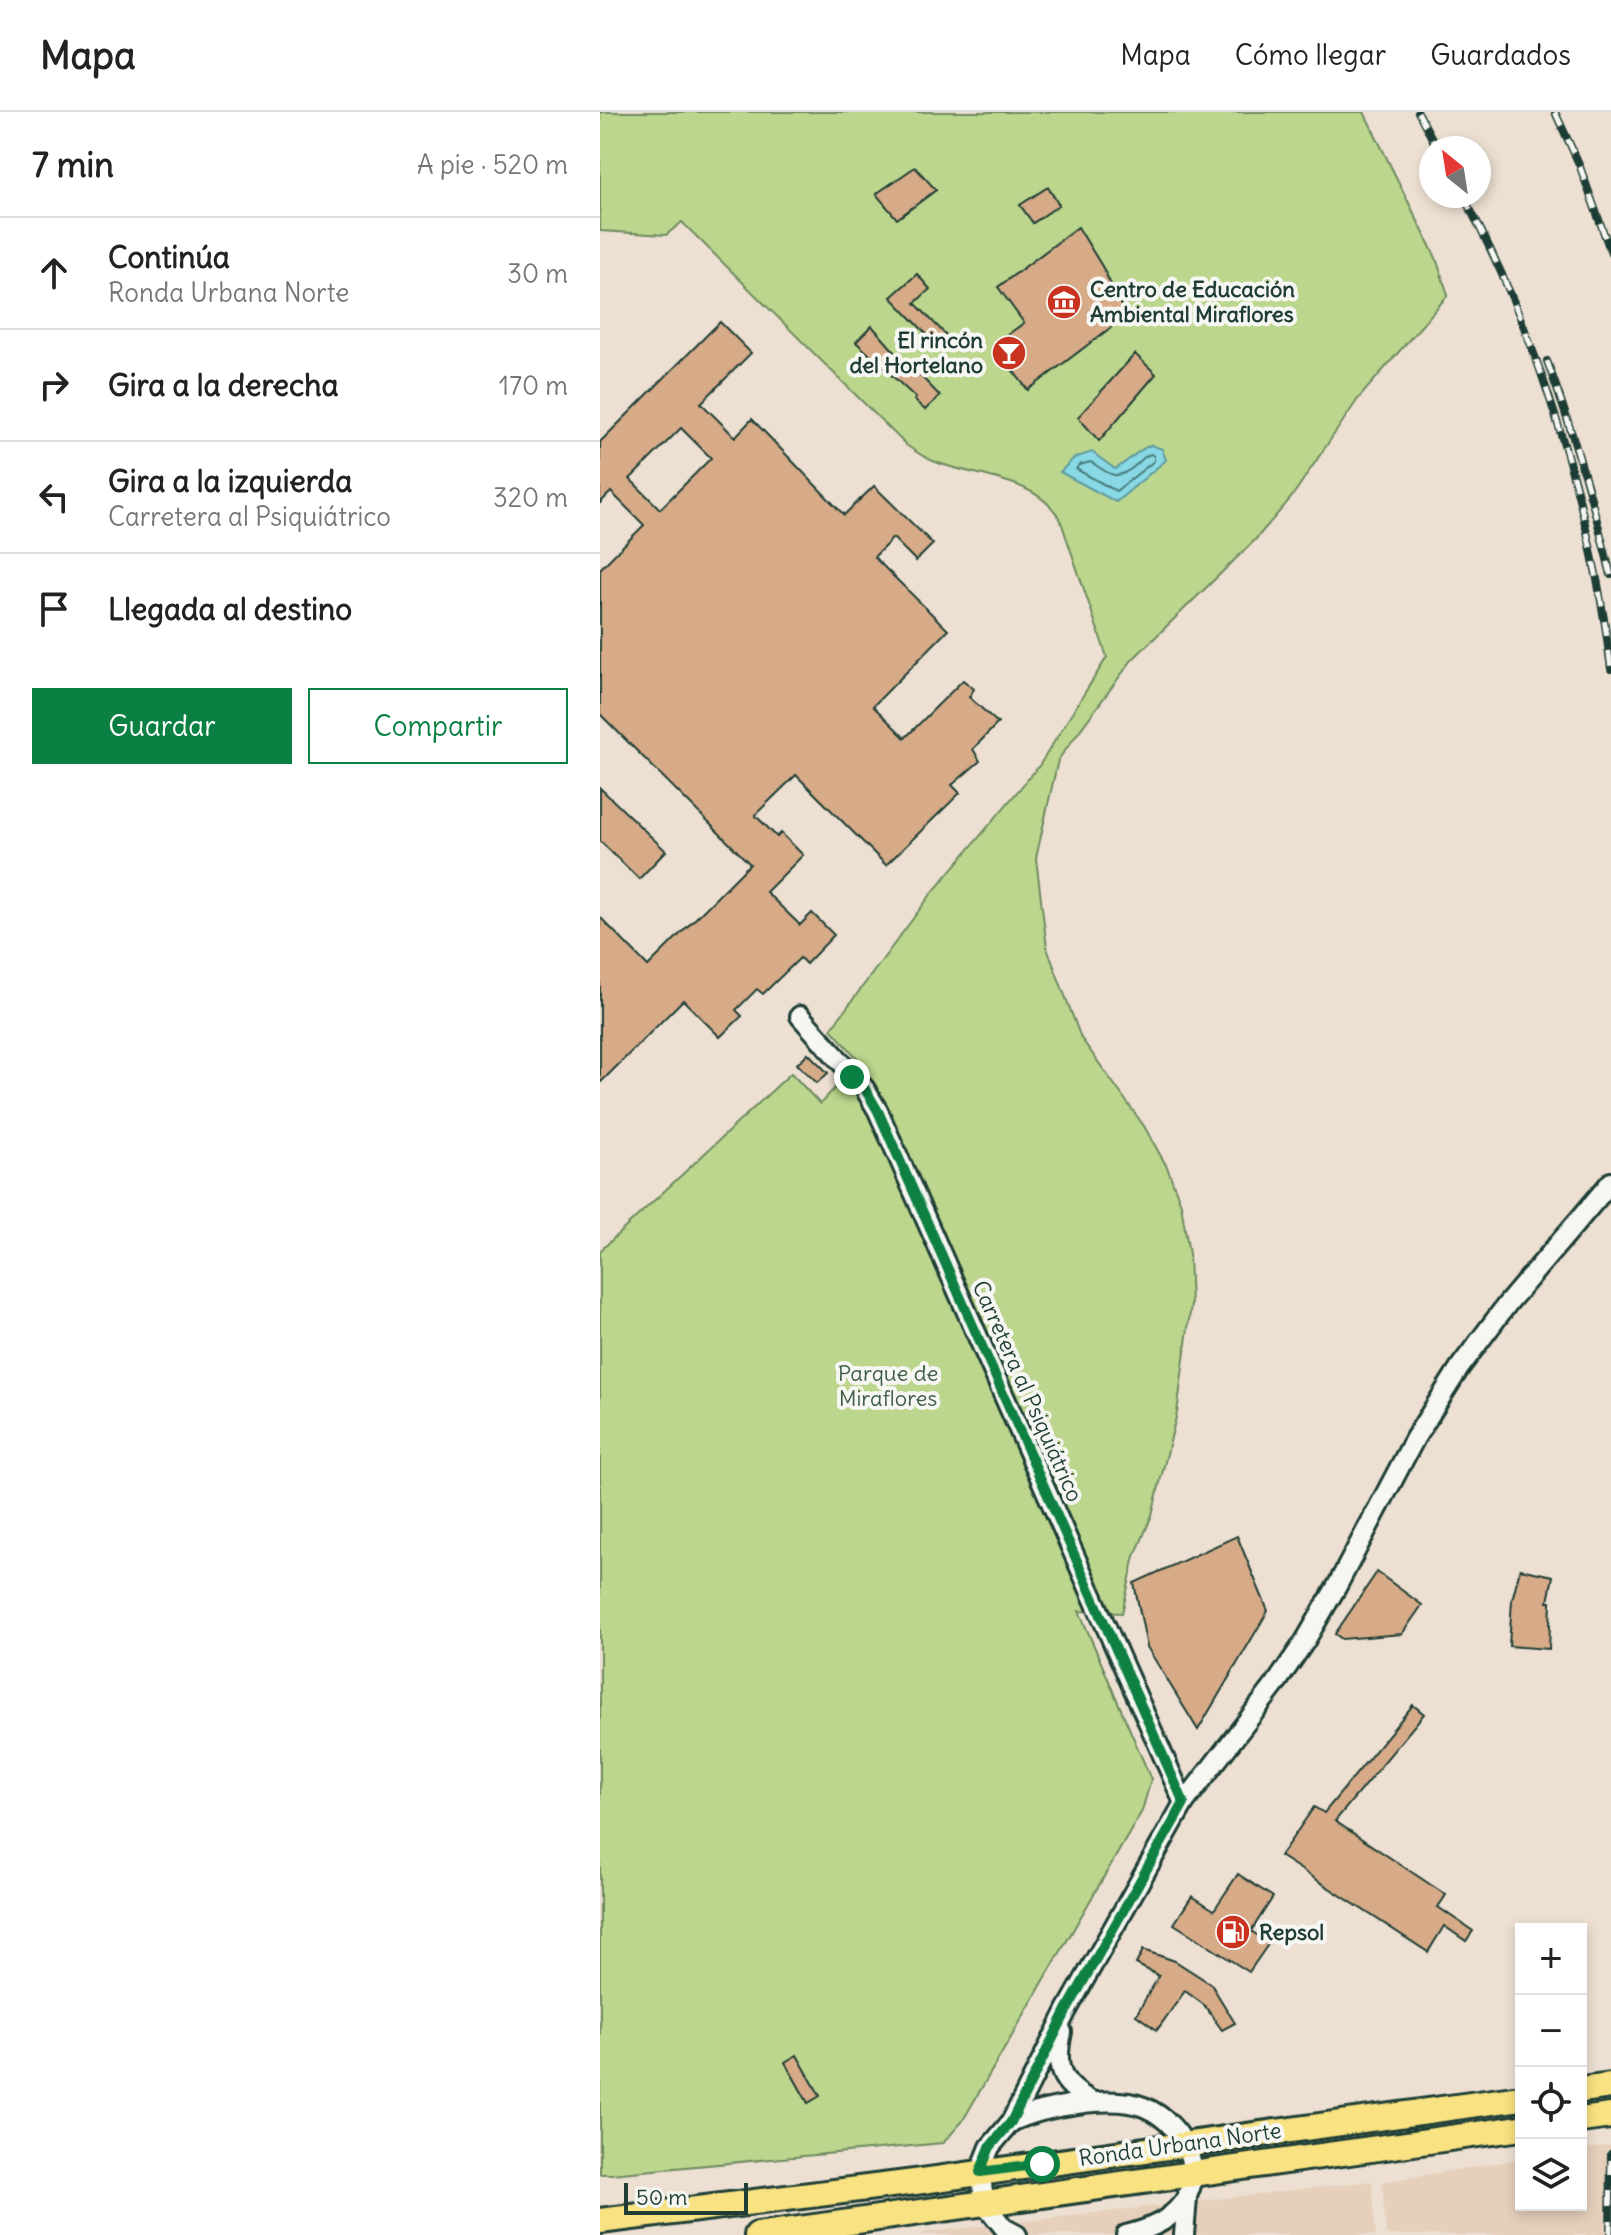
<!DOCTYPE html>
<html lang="es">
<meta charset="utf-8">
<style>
:root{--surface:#fff;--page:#f2f2f2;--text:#222;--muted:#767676;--line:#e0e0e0;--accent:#0b8043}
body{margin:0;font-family:Delius,sans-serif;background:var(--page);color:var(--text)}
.controls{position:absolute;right:24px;bottom:24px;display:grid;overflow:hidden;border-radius:0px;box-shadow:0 4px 12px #0003}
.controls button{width:72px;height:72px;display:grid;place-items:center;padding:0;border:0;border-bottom:2px solid var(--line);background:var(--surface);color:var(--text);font:40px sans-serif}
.compass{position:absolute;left:819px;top:24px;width:72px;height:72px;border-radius:50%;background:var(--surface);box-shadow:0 4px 12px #0003;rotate:330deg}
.scale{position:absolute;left:24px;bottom:20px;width:124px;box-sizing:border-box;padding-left:8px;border:4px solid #1f3d34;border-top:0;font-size:22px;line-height:28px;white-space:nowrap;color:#1f3d34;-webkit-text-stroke:6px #f6f6f2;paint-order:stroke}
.stop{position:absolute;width:24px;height:24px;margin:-18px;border:6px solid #0b8043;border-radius:50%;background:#fff}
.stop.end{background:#0b8043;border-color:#fff;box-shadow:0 2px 8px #0008}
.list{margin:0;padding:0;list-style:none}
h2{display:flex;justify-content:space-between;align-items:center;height:104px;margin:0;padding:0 32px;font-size:34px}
h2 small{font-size:26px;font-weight:400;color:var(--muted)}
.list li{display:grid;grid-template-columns:52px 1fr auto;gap:24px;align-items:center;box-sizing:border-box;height:112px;padding:0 32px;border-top:2px solid var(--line)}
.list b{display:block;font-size:30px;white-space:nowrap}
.list p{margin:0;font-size:26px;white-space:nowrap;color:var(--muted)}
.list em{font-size:26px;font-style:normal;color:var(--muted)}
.actions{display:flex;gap:16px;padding:24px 32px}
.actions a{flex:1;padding:18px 0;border:2px solid var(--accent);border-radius:0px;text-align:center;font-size:28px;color:var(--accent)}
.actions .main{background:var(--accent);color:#fff}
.icon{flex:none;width:44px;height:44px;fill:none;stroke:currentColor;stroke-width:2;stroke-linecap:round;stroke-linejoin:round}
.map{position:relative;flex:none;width:1011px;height:2123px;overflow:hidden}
header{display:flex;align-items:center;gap:48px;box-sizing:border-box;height:112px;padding:0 40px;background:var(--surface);border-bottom:2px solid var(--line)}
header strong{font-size:38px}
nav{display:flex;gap:44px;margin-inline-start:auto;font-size:28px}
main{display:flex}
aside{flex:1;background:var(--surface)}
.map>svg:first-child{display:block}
.built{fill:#e6d0bc}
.green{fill:#bcd68d;stroke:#6e8a60;stroke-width:2}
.water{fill:#88d8e5;stroke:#5e9a9e;stroke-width:2}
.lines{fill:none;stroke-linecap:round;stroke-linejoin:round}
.shore{stroke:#497b7b;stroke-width:2}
.building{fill:#d7ab88;stroke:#1f3d34;stroke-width:2;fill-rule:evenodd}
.minor-casing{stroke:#1f3d34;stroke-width:24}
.major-casing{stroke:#1f3d34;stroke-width:30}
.minor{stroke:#f6f6f2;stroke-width:18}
.major{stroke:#f8e281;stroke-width:24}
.rail-casing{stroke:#1f3d34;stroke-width:8}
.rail{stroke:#f6f6f2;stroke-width:5;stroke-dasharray:15;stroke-linecap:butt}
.route{stroke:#0b8043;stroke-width:10}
.labels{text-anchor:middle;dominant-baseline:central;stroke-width:8;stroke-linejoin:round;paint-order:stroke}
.poi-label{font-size:22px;font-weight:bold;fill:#1f3d34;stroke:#f6f6f2;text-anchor:start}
.park-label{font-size:22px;fill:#3e5c46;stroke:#f6f6f2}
.street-label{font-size:22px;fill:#1f3d34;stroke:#f6f6f2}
</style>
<header>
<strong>Mapa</strong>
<nav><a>Mapa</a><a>Cómo llegar</a><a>Guardados</a></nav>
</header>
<main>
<aside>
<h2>7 min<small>A pie · 520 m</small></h2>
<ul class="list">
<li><svg class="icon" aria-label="ahead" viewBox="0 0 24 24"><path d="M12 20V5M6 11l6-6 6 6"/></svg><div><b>Continúa</b><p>Ronda Urbana Norte</p></div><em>30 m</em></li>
<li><svg class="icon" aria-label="right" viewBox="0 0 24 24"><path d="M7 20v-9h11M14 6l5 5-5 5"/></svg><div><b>Gira a la derecha</b></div><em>170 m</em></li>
<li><svg class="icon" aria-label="left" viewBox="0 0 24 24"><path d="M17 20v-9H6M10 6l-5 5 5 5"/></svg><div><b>Gira a la izquierda</b><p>Carretera al Psiquiátrico</p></div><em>320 m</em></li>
<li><svg class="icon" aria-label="arrive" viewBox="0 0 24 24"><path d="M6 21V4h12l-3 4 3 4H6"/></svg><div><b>Llegada al destino</b></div></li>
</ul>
<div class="actions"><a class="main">Guardar</a><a>Compartir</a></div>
</aside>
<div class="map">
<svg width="1011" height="2123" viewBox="0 0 1011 2123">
<rect width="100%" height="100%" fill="#ede0d2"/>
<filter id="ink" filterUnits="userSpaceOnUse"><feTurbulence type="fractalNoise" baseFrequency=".0125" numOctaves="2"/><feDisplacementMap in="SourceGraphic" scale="16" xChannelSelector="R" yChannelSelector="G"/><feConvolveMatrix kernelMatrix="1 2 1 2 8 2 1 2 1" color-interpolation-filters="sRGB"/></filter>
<g filter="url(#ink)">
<g class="built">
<polygon points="1011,2033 1011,2123 786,2123 782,2070 921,2047 921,2093 981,2093 981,2038"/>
<polygon points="772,2069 776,2123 322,2123 322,2121"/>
</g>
<path class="green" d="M0,0H764L836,146L848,183L758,287L691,386L655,428L532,548L458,648L436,746L447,836L481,926L544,1014L567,1055L581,1092L589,1142L591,1193L577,1301L552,1403L535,1444L522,1501L479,1499L551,1667L542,1699L362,2010L343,2031L11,2062H0V1139L191,961L220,992L260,949L231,917L332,781L439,654L507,545L460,407C435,364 375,366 333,349C323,345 315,339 306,333L82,110L66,123L0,119Z"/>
<path class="water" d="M551,333L562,337L566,348L516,390L460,360L474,346L492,340L515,357C528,350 537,338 551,333Z"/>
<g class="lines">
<path class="shore" d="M551,342L554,344V349L516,379L476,357L479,353L491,350C510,362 515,371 536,353C542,348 543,344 551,342Z"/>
</g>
<g class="building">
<polygon points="315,55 336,78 297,107 276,82"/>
<polygon points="448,75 459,93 433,111 420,93"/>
<polygon points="478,115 503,156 526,204 428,278 393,233 424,211 398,175"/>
<polygon points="317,162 330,177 315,191 347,224 336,232 291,185"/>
<path d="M120,210L151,241L101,291L135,325L152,307L244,403L274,374L333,432L316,449L293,426L274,445L348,518L273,594L305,626L363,568L374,577L369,585L398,611L373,637L380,649L352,673L360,681L286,753L196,663L155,703L177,725L181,721L203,743L166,780L200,813L212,801L234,823L206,852L200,846L163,882L157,877L136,898L142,904L120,925L83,888L0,971V805L48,854L150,752L0,602V457L44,413L11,380L0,391V330ZM81,316L111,346L60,397L30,367Z"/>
<polygon points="272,214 310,257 312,255 340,284 325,298 314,288 316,286 256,230"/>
<polygon points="535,242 556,262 499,329 478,305"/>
<polygon points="0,676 66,739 39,767 0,729"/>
<polygon points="208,941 228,961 217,971 197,952"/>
<polygon points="637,1424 668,1499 598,1618 547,1535 534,1471"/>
<polygon points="920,1457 953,1464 948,1490 951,1490 949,1537 909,1534 912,1488"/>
<polygon points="777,1460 822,1493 802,1522 742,1527 735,1522"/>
<polygon points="813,1593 824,1602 735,1709 846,1783 838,1795 873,1819 866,1829 844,1814 828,1840 680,1744 714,1695 724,1701"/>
<polygon points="638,1762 673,1785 651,1819 669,1831 649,1860 574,1812 592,1784 614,1798"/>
<polygon points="543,1838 575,1849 611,1872 635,1911 622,1918 604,1893 585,1879 557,1918 536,1903 559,1864 536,1852"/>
<polygon points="197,1943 220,1984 208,1991 185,1950"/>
</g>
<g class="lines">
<g class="minor-casing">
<g id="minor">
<polyline points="200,904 265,977 278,999 584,1691"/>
<path d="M462,1920C454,1957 460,1972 493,1990"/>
<path d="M411,2010C442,1995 511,1982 544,1995C587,2013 613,2070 571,2103C558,2114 542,2119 526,2123"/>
<polyline points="417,2123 404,2116 385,2092 380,2060 390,2035 411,2010 467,1898 584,1691 675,1573 705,1529 737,1474 815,1326 860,1255 908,1191 1011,1070"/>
<polyline points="584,2123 587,2086"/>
</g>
</g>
<g class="major-casing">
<g id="major">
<polyline points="981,1978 1011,1974"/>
<polyline points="981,2008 1011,2004"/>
<polyline points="0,2109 315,2070 921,1986"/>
<polyline points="157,2123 921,2016"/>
</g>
</g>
<use href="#minor" class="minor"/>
<use href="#major" class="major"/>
<g class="rail-casing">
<g id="rail">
<polyline points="818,0 837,36"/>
<polyline points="955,0 979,52 1011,141"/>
<path d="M863,84C938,220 993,403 1011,557"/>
<path d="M947,249C973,319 993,390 1011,463"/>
<polyline points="1010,2123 1011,2042"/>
</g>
</g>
<use href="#rail" class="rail"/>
</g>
</g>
<g class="lines" filter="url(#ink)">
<polyline class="route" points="252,965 265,977 278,999 584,1691 467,1898 411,2010 390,2035 380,2060 442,2052"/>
</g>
<defs>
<g id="museum-disc" transform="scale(1.8)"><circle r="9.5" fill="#c8321e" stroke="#f6f6f2"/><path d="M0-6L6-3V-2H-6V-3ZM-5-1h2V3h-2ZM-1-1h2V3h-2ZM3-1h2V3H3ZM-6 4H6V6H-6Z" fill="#fff"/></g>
<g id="bar-disc" transform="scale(1.8)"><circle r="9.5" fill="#c8321e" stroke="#f6f6f2"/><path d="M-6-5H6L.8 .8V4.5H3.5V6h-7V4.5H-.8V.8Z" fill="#fff"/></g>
<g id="fuel-disc" transform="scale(1.8)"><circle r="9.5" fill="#c8321e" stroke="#f6f6f2"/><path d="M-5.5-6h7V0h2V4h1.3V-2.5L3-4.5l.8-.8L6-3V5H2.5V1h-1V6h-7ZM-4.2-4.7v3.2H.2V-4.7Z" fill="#fff"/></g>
</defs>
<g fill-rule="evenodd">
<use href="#museum-disc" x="464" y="190"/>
<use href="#bar-disc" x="409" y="241"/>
<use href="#fuel-disc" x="633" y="1820"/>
</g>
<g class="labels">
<g class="poi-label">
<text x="490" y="177">Centro de Educación<tspan x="490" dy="25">Ambiental Miraflores</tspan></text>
<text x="383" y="228" text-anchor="end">El rincón<tspan x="383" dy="25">del Hortelano</tspan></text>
<text x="659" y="1820">Repsol</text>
</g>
<g class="park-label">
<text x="288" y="1261">Parque de<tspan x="288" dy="25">Miraflores</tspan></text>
</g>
<g class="street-label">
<text transform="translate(428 1279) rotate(66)">Carretera al Psiquiátrico</text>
<text transform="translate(580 2032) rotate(-8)">Ronda Urbana Norte</text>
</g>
</g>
</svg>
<div class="controls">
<button>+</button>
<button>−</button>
<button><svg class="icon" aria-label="locate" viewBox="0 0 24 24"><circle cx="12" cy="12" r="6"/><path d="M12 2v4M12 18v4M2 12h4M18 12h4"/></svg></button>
<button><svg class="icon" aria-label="layers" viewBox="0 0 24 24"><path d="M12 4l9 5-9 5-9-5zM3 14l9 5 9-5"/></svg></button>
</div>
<svg class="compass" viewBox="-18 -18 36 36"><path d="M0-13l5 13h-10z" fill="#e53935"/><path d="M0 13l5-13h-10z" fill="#767676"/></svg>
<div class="scale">50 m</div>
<div class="stop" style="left:442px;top:2052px"></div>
<div class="stop end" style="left:252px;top:965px"></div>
</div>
</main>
